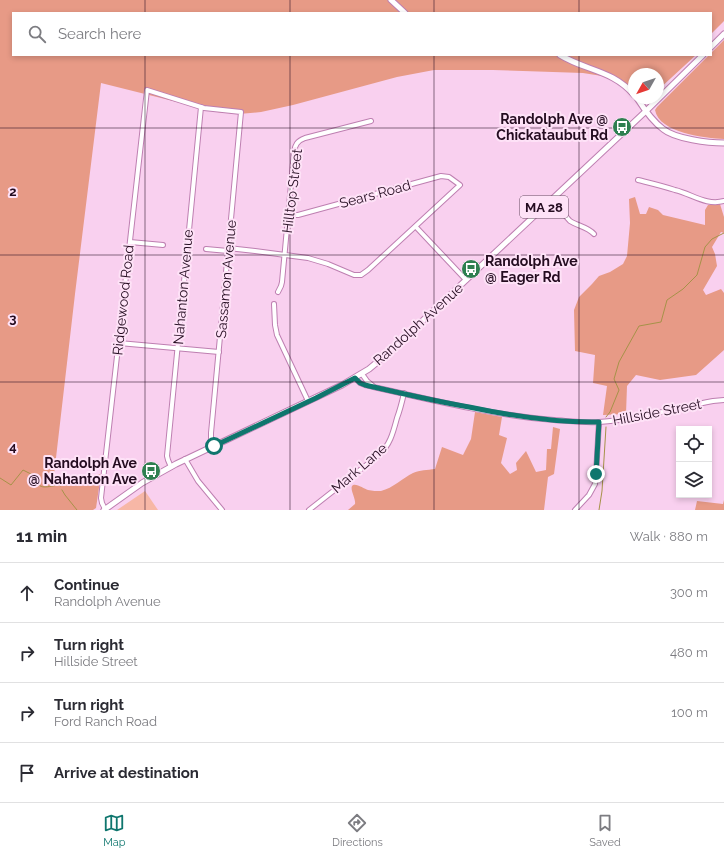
<!DOCTYPE html>
<meta charset="utf-8">
<style>
:root{--surface:#fff;--page:#f2f2f3;--text:#2b2b33;--muted:#7c7c81;--line:#e1e1e2;--accent:#0f766e}
body{margin:0;font-family:Raleway,sans-serif;background:var(--page);color:var(--text)}
.controls{position:absolute;right:12px;bottom:12px;display:grid;overflow:hidden;border-radius:0px;box-shadow:0 2px 6px #0003}
.controls button{width:36px;height:36px;display:grid;place-items:center;padding:0;border:0;border-bottom:1px solid var(--line);background:var(--surface);color:var(--text);font:20px sans-serif}
.compass{position:absolute;left:628px;top:68px;width:36px;height:36px;border-radius:50%;background:var(--surface);box-shadow:0 2px 6px #0003;rotate:230deg}
.stop{position:absolute;width:12px;height:12px;margin:-9px;border:3px solid #0f766e;border-radius:50%;background:#fff}
.stop.end{background:#0f766e;border-color:#fff;box-shadow:0 1px 4px #0008}
.list{margin:0;padding:0;list-style:none}
h2{display:flex;justify-content:space-between;align-items:center;height:52px;margin:0;padding:0 16px;font-size:17px}
h2 small{font-size:13px;font-weight:400;color:var(--muted)}
.list li{display:grid;grid-template-columns:26px 1fr auto;gap:12px;align-items:center;box-sizing:border-box;height:60px;padding:0 16px;border-top:1px solid var(--line)}
.list b{display:block;font-size:15px;white-space:nowrap}
.list p{margin:0;font-size:13px;white-space:nowrap;color:var(--muted)}
.list em{font-size:13px;font-style:normal;color:var(--muted)}
.icon{flex:none;width:22px;height:22px;fill:none;stroke:currentColor;stroke-width:2;stroke-linecap:round;stroke-linejoin:round}
.map{position:relative;flex:none;width:724px;height:510px;overflow:hidden}
.search{position:absolute;background:var(--surface);box-shadow:0 2px 6px #0003;left:12px;right:12px;top:12px;height:44px;display:flex;align-items:center;gap:10px;box-sizing:border-box;padding:0 14px;border-radius:0px;color:var(--muted);font-size:15px}
.sheet{height:292px;background:var(--surface)}
nav{display:flex;justify-content:space-around;align-items:center;box-sizing:border-box;height:56px;border-top:1px solid var(--line);background:var(--surface);font-size:11px;color:var(--muted)}
nav a{display:grid;justify-items:center;gap:2px}
nav .on{color:var(--accent)}
.map>svg:first-child{display:block}
.green{fill:#f7b7a6}
.forest{fill:#e79a86}
.lines{fill:none;stroke-linecap:round;stroke-linejoin:round}
.stream{stroke:#a69248;stroke-width:1}
.minor-casing{stroke:#be7fb1;stroke-width:6}
.major-casing{stroke:#be7fb1;stroke-width:7}
.minor{stroke:#fff;stroke-width:4}
.major{stroke:#fff;stroke-width:5}
.route{stroke:#0f766e;stroke-width:5}
.grid{fill:none;stroke:#240c20;stroke-width:1;stroke-opacity:0.55}
.labels{text-anchor:middle;dominant-baseline:central;stroke-width:4;stroke-linejoin:round;paint-order:stroke}
.shield{fill:#fee2f7;stroke:#654c60;stroke-width:1}
.shield-label{font-size:13px;font-weight:bold;fill:#240c20}
.poi-label{font-size:14px;font-weight:bold;fill:#240c20;stroke:#fee2f7;text-anchor:end}
.street-label{font-size:14px;fill:#240c20;stroke:#fee2f7}
.grid-label{font-size:13px;text-anchor:middle;font-weight:bold;fill:#240c20;stroke:#fee2f7;stroke-width:4;stroke-linejoin:round;paint-order:stroke}
</style>
<div class="map">
<svg width="724" height="510" viewBox="0 0 724 510">
<rect width="100%" height="100%" fill="#f9d0ef"/>
<polygon class="green" points="145,491 158,510 117,510"/>
<g class="forest">
<polygon points="0,0 724,0 724,21 711,34 711,13 13,13 13,55 696,55 658,90 658,74 634,74 634,98 649,98 640,106 626,89 619,83 602,76 583,73 493,70 434,70 397,77 293,105 261,112 239,114 217,112 101,83 75,294 54,475 59,478 65,479 101,474 96,508 93,510 0,510"/>
<path d="M724,40V139C705,138 659,133 655,110L657,107L709,55H711V53Z"/>
<polygon points="635,197 640,214 646,214 649,207 658,210 663,215 705,225 705,210 708,205 720,204 724,217 724,233 721,232 712,247 715,254 717,266 703,290 706,295 721,289 724,293 724,350 696,375 660,380 636,375 627,386 626,414 603,415 607,386 593,383 595,355 575,351 574,310 579,297 592,284 599,276 610,272 623,264 627,256 630,223 629,199"/>
<path d="M475,412L502,417L499,435L507,438L501,463L510,474L517,470L516,463L526,451L536,472L546,470L547,449H551L553,427L560,429L554,474L548,477L544,510H348L355,504C356,499 350,490 352,486C355,482 364,489 368,490C372,491 377,491 381,491C393,488 403,478 413,473C420,470 427,470 435,469L442,447L463,455L471,439Z"/>
<polygon points="724,500 724,510 695,510 697,501 723,504"/>
</g>
<g class="lines">
<g class="stream">
<polyline points="606,417 610,412 619,390 614,379 619,362 639,326 661,322 667,300 683,289 697,275 705,247 712,239 724,233"/>
<path d="M0,478L11,485L23,470L33,475C39,491 44,487 59,485L60,486"/>
<polyline points="62,490 65,495 77,510"/>
<polyline points="599,510 602,491 606,427"/>
</g>
<g class="minor-casing">
<g id="minor">
<path d="M638,180C650,183 663,186 675,190C692,194 706,206 724,201"/>
<path d="M551,200L570,221C578,226 588,227 594,234"/>
<polyline points="416,227 466,280"/>
<polyline points="130,242 163,245"/>
<polyline points="228,248 255,251 308,258 328,264 354,275 361,275 368,270 460,185 449,177 441,176 298,215 288,215"/>
<polyline points="206,249 228,251"/>
<path d="M278,292L281,286L282,282L294,152C295,145 297,141 305,138L371,121"/>
<polyline points="274,304 275,325 277,335 308,401"/>
<polyline points="119,343 219,352"/>
<polyline points="362,374 367,381 373,386"/>
<path d="M355,378L360,383L365,385C427,399 490,415 554,420C569,421 584,423 599,422C637,420 676,408 713,401L724,400"/>
<polyline points="185,459 198,481 222,510"/>
<polyline points="171,467 168,460 167,456 201,107"/>
<polyline points="105,509 102,503 101,498 147,90 204,108 241,112 211,433 211,438 214,445"/>
<path d="M309,510L379,455C390,445 393,433 397,418C400,410 402,402 404,393"/>
<polyline points="575,510 589,495 595,484 596,474 599,422"/>
</g>
</g>
<g class="major-casing">
<g id="major">
<polyline points="391,0 405,13"/>
<polyline points="711,47 724,34"/>
<path d="M560,55C586,71 613,70 634,95"/>
<path d="M637,98C644,109 652,121 663,129C675,139 709,143 724,143"/>
<polyline points="104,510 142,483 176,464 342,385 369,369 387,354 466,280 646,111 703,55"/>
</g>
</g>
<use href="#minor" class="minor"/>
<use href="#major" class="major"/>
</g>
<g class="lines">
<path class="route" d="M214,446L316,398L355,378L360,383L365,385C400,393 434,401 469,407C512,416 556,423 599,422L596,474"/>
</g>
<path class="grid" d="M145,0V13M290,0V13M434,0V13M579,0V13M145,55V510M290,55V510M434,55V510M579,55V510M0,128H724M0,255H724M0,382H724"/>
<defs>
<g id="bus-disc" transform="scale(1)"><circle r="9.5" fill="#2e7f50" stroke="#fee2f7"/><path d="M-5-6H5V4H4V6H2V4H-2V6H-4V4H-5ZM-3.5-4V0h7V-4ZM-3.5 1.2v1.5H-2V1.2ZM2 1.2v1.5H3.5V1.2Z" fill="#fff"/></g>
</defs>
<g fill-rule="evenodd">
<use href="#bus-disc" x="622" y="127"/>
<use href="#bus-disc" x="471" y="269"/>
<use href="#bus-disc" x="151" y="471"/>
</g>
<g class="labels">
<rect class="shield" x="520" y="196" width="48" height="22" rx="3"/>
<g class="shield-label">
<text x="544" y="207">MA 28</text>
</g>
<g class="poi-label">
<text x="608" y="119">Randolph Ave @<tspan x="608" dy="16">Chickataubut Rd</tspan></text>
<text x="485" y="261" text-anchor="start">Randolph Ave<tspan x="485" dy="16">@ Eager Rd</tspan></text>
<text x="137" y="463">Randolph Ave<tspan x="137" dy="16">@ Nahanton Ave</tspan></text>
</g>
<g class="street-label">
<text transform="translate(292 191) rotate(-83)">Hilltop Street</text>
<text transform="translate(375 194) rotate(-15)">Sears Road</text>
<text transform="translate(226 279) rotate(-85)">Sassamon Avenue</text>
<text transform="translate(183 287) rotate(-85)">Nahanton Avenue</text>
<text transform="translate(123 300) rotate(-84)">Ridgewood Road</text>
<text transform="translate(418 324) rotate(-42)">Randolph Avenue</text>
<text transform="translate(657 412) rotate(-11)">Hillside Street</text>
<text transform="translate(359 468) rotate(-41)">Mark Lane</text>
</g>
</g>
<g class="grid-label">
<text x="13" y="196">2</text>
<text x="13" y="323">3</text>
<text x="13" y="451">4</text>
</g>
</svg>
<div class="controls">
<button><svg class="icon" aria-label="locate" viewBox="0 0 24 24"><circle cx="12" cy="12" r="6"/><path d="M12 2v4M12 18v4M2 12h4M18 12h4"/></svg></button>
<button><svg class="icon" aria-label="layers" viewBox="0 0 24 24"><path d="M12 4l9 5-9 5-9-5zM3 14l9 5 9-5"/></svg></button>
</div>
<svg class="compass" viewBox="-18 -18 36 36"><path d="M0-13l5 13h-10z" fill="#e53935"/><path d="M0 13l5-13h-10z" fill="#7c7c81"/></svg>
<div class="stop" style="left:214px;top:446px"></div>
<div class="stop end" style="left:596px;top:474px"></div>
<div class="search"><svg class="icon" aria-label="search" viewBox="0 0 24 24"><circle cx="10" cy="10" r="6"/><path d="M15 15l6 6"/></svg>Search here</div>
</div>
<section class="sheet">
<h2>11 min<small>Walk · 880 m</small></h2>
<ul class="list">
<li><svg class="icon" aria-label="ahead" viewBox="0 0 24 24"><path d="M12 20V5M6 11l6-6 6 6"/></svg><div><b>Continue</b><p>Randolph Avenue</p></div><em>300 m</em></li>
<li><svg class="icon" aria-label="right" viewBox="0 0 24 24"><path d="M7 20v-9h11M14 6l5 5-5 5"/></svg><div><b>Turn right</b><p>Hillside Street</p></div><em>480 m</em></li>
<li><svg class="icon" aria-label="right" viewBox="0 0 24 24"><path d="M7 20v-9h11M14 6l5 5-5 5"/></svg><div><b>Turn right</b><p>Ford Ranch Road</p></div><em>100 m</em></li>
<li><svg class="icon" aria-label="arrive" viewBox="0 0 24 24"><path d="M6 21V4h12l-3 4 3 4H6"/></svg><div><b>Arrive at destination</b></div></li>
</ul>
</section>
<nav>
<a class="on"><svg class="icon" aria-label="map" viewBox="0 0 24 24"><path d="M3 6l6-2 6 2 6-2v14l-6 2-6-2-6 2zM9 4v14M15 6v14"/></svg>Map</a>
<a><svg class="icon" aria-label="directions" viewBox="0 0 24 24"><path d="M12 3l9 9-9 9-9-9zM9 14v-3h6M13 9l2 2-2 2"/></svg>Directions</a>
<a><svg class="icon" aria-label="saved" viewBox="0 0 24 24"><path d="M7 4h10v16l-5-4-5 4z"/></svg>Saved</a>
</nav>
